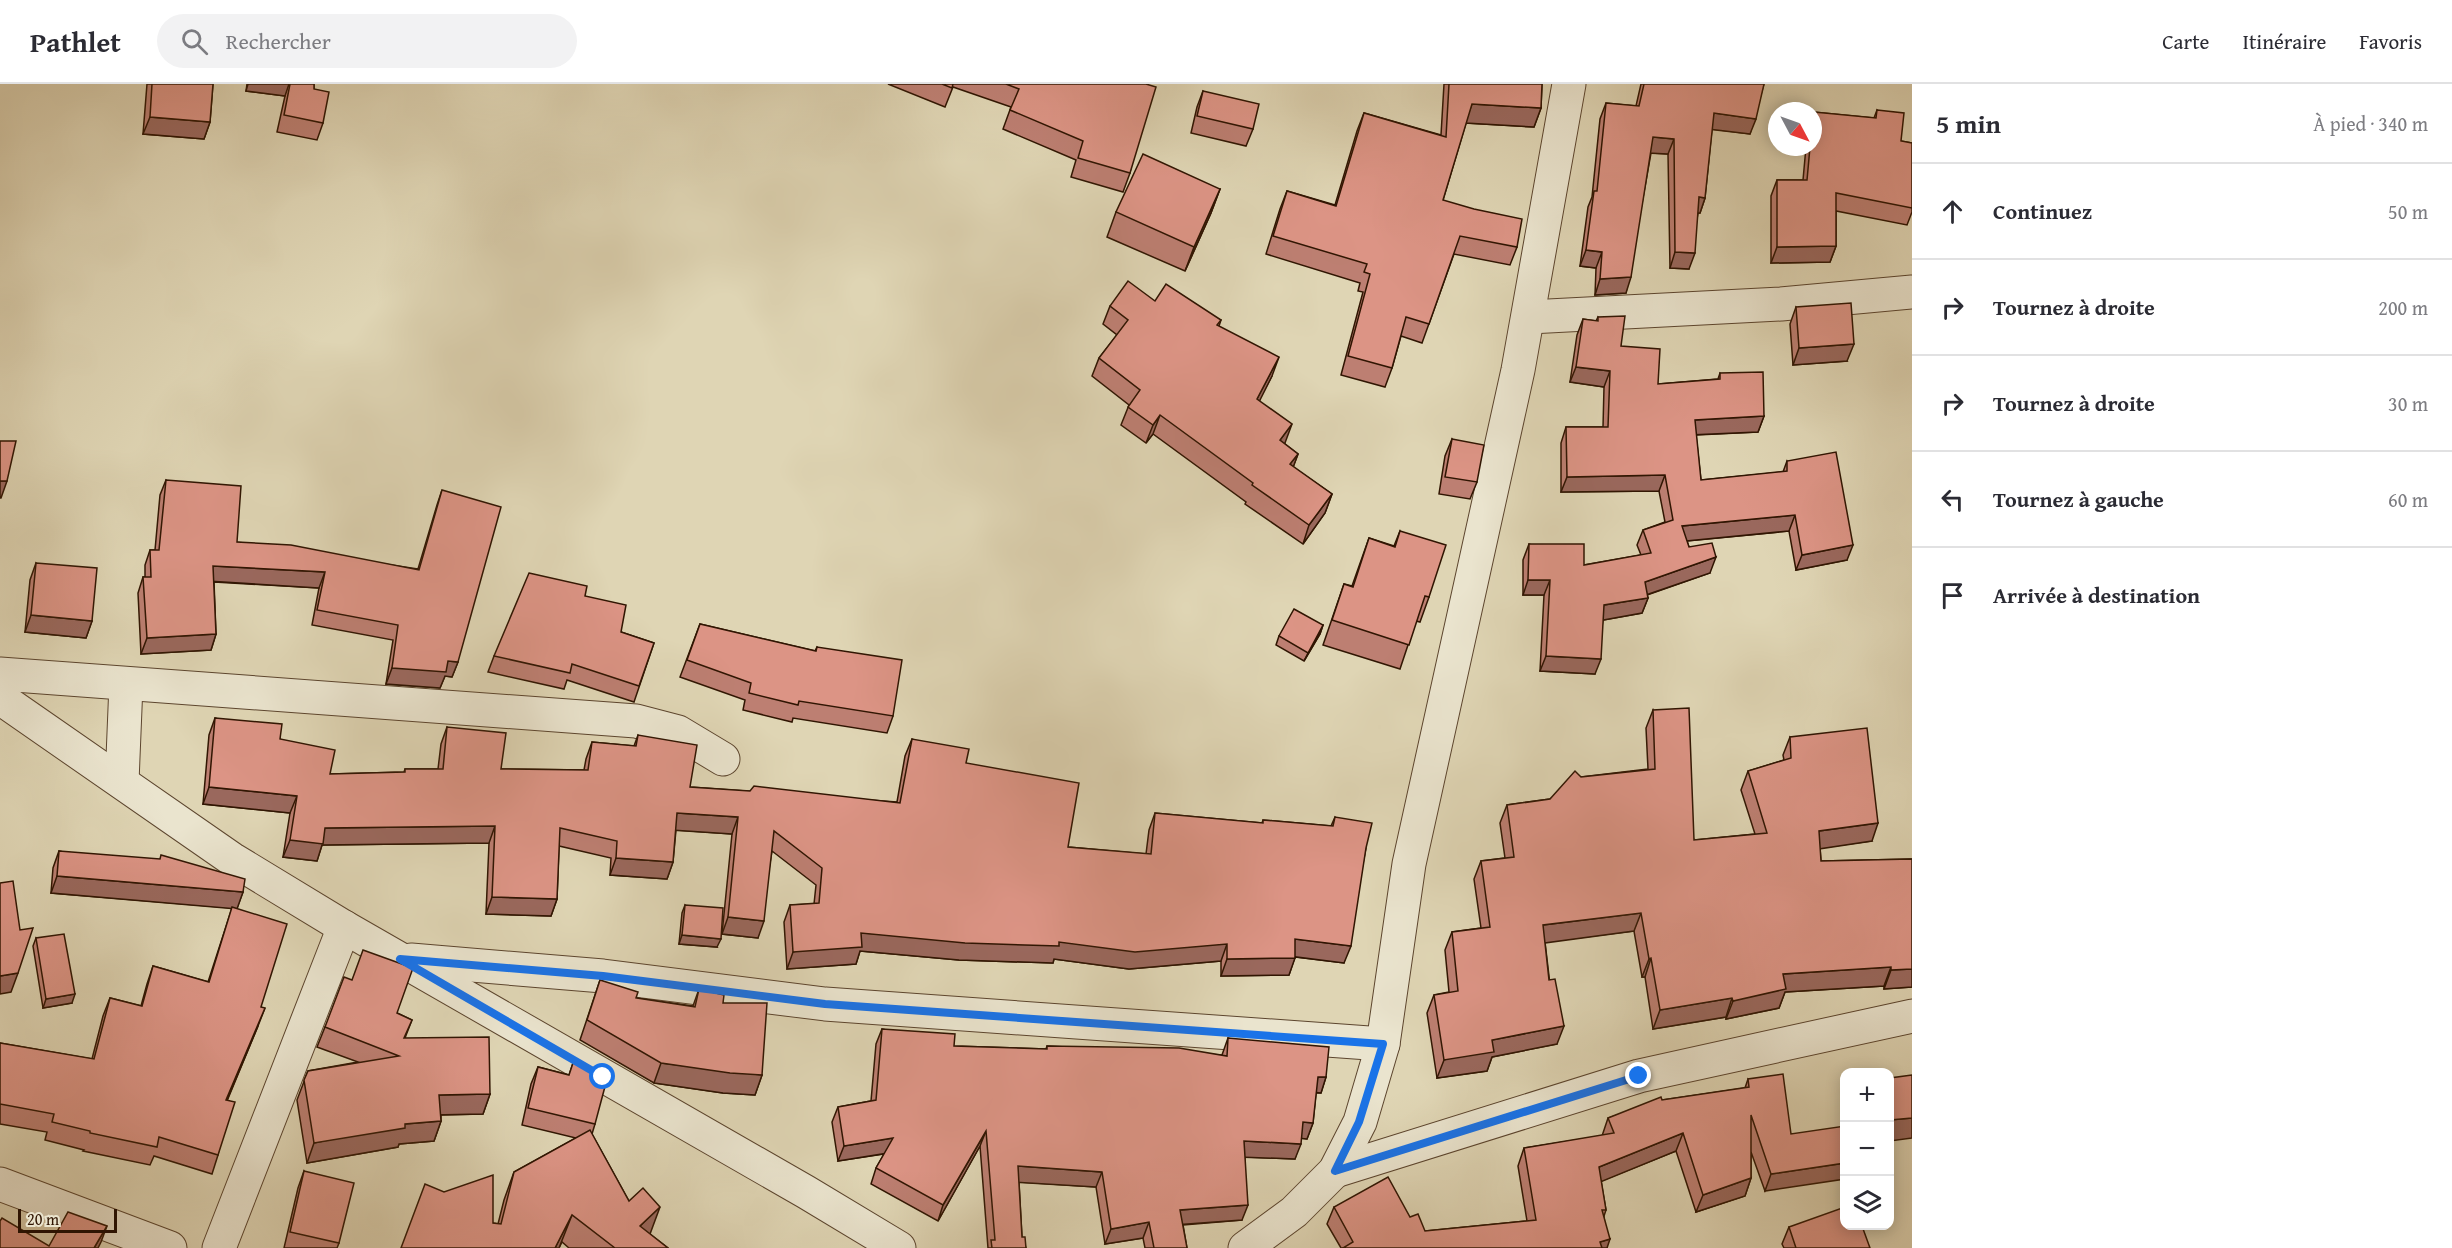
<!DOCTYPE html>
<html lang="fr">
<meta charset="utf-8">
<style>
:root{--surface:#fff;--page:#f2f2f3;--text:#2b2b33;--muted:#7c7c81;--line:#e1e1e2}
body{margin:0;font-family:"Gentium Book Plus",serif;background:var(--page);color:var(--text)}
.controls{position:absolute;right:18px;bottom:18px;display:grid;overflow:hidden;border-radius:12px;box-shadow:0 3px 15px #0003}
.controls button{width:54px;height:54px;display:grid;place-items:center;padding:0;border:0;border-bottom:2px solid var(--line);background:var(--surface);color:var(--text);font:30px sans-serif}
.compass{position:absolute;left:1768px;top:18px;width:54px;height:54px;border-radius:50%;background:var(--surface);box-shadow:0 3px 15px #0003;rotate:131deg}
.scale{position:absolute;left:18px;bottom:15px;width:99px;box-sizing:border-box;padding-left:6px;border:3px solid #301502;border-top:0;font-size:16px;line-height:21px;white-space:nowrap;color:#301502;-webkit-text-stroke:4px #eae4ce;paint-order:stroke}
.stop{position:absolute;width:18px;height:18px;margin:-14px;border:4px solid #1a73e8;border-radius:50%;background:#fff}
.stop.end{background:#1a73e8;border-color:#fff;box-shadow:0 2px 6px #0008}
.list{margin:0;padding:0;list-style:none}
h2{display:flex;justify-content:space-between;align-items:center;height:78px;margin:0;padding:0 24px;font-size:26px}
h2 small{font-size:20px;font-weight:400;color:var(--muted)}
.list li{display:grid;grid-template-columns:39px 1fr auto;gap:18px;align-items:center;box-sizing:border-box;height:96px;padding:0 24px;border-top:2px solid var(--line)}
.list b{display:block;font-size:22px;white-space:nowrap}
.list em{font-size:20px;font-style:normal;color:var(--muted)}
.icon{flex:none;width:33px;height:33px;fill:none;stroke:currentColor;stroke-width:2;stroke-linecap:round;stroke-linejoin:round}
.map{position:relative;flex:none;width:1912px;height:1164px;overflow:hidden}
header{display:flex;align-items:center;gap:36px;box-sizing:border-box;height:84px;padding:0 30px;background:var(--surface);border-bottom:2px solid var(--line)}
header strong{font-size:28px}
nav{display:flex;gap:33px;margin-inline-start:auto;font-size:21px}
.search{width:420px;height:54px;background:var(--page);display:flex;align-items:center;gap:15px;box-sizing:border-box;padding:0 21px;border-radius:33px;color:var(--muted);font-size:22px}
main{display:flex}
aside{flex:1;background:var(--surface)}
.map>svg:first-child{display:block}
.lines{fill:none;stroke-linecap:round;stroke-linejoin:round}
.minor-casing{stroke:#5c452e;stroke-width:35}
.minor{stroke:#eae4ce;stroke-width:33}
.wall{fill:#bd7f72;stroke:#301502;stroke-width:1.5}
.shaded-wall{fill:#9a685d;stroke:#301502;stroke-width:1.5}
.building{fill:#dc9485;stroke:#301502;stroke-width:1.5}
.route{stroke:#1a73e8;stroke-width:8}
</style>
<header>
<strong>Pathlet</strong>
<div class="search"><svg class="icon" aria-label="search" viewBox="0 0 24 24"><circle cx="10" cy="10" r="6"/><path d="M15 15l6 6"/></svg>Rechercher</div>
<nav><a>Carte</a><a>Itinéraire</a><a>Favoris</a></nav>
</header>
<main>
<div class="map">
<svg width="1912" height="1164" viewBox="0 0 1912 1164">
<rect width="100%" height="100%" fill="#dfd5b4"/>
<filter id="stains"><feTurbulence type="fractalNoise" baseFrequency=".00333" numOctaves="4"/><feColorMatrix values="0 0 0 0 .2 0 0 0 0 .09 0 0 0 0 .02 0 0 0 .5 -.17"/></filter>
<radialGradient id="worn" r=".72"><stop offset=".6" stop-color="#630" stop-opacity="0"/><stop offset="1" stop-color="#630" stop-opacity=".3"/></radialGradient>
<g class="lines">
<g class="minor-casing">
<g id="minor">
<polyline points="1529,233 1781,220 1912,208"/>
<polyline points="0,590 636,637 678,648 723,675"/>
<polyline points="0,614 232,775 344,843 806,1108 899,1164"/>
<polyline points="122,698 126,600"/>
<polyline points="411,876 603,892 825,920 1383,960"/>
<polyline points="1335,1087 1639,992 1912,932"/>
<polyline points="0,1100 170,1164"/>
<polyline points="219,1164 344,843"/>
<polyline points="1245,1164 1294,1128 1335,1087 1360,1038 1383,960 1409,780 1518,286 1569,0"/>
</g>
</g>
<use href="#minor" class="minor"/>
</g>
<g class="wall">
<polygon points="147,0 213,0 210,38 204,55 143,50"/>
<polygon points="247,0 314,0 314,5 323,39 317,56 277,48 285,12 246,7"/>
<polygon points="888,0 1146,0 1130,89 1123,108 1071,93 1076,76 1003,45 1011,23 953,3 945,23"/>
<polygon points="1444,0 1542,0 1541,24 1534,43 1466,39 1443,116 1517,163 1510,181 1454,170 1422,259 1401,252 1392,284 1385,303 1341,291 1363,208 1358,207 1360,199 1266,170 1280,125 1287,107 1335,121 1357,47 1364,29 1441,51"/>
<polygon points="1641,0 1764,0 1750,50 1712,45 1705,114 1700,129 1698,129 1689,185 1670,184 1668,70 1651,69 1626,209 1595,211 1596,184 1580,182 1588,123 1592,113 1600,35 1606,19 1636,22"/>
<polygon points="1203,7 1253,45 1246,62 1191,49 1197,23"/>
<polygon points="1877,26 1901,57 1912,59 1912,128 1907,141 1836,127 1836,162 1830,178 1771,179 1771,112 1777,96 1803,96 1806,63 1813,63 1813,31 1814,28 1874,34"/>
<polygon points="1220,105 1211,129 1185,187 1107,153 1116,128"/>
<polygon points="1155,217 1221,236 1219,242 1272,292 1259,316 1285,360 1298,370 1293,383 1332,410 1325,429 1303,460 1245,420 1246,418 1153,350 1146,359 1121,341 1129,321 1092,292 1099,274 1117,251 1103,240 1110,222"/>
<polygon points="1796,223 1847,277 1793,281 1790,240"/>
<polygon points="1598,233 1621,262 1658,300 1718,295 1720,289 1764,332 1758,348 1696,351 1701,396 1783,388 1787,377 1847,476 1796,486 1789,447 1687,457 1689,463 1710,489 1647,511 1648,514 1642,529 1603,536 1595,590 1540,587 1544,511 1523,511 1523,476 1529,460 1584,481 1641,471 1637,461 1643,446 1665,438 1659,407 1561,408 1561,359 1566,343 1603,343 1604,303 1570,298 1577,251 1583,235 1596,237"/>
<polygon points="1452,355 1477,398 1470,415 1439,410 1445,372"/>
<polygon points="166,396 237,458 418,485 437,421 442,406 458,578 452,593 445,592 440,604 386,600 393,556 312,541 319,504 214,498 216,550 211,566 141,570 138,509 143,493 145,493 145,481 150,466 155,466 160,411"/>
<polygon points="1400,447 1429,513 1420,538 1416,537 1400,585 1323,561 1344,500 1352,502 1369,454 1394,462"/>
<polygon points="36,479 92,537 86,554 25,548 30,496"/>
<polygon points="585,512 621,548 654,559 634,618 567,596 564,605 488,588 494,572"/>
<polygon points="700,540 815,567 817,563 893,632 887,649 793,634 792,638 743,626 745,616 680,593"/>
<polygon points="1323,541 1320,550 1304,577 1276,561 1279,552"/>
<polygon points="1653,626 1694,756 1755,750 1741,706 1748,687 1784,676 1783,671 1790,653 1872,757 1820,764 1821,777 1912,775 1912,903 1884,905 1884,902 1785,908 1779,924 1726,935 1726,933 1653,945 1645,893 1642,893 1634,847 1545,858 1557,960 1492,973 1487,987 1437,994 1427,929 1434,911 1449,908 1445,866 1452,848 1481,844 1474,795 1481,777 1505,774 1500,739 1507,721 1550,715 1581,693 1648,685 1646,644"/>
<polygon points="215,634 280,655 330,690 404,688 405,685 438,685 441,660 447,643 501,685 584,686 586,675 592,658 634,662 638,651 690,703 897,718 905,672 912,655 966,679 1068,763 1146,770 1149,746 1155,729 1262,739 1263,736 1331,742 1335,733 1366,764 1344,879 1295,873 1289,891 1221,892 1221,877 1129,885 1054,875 1053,879 959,876 860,867 856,880 787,885 784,838 790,821 814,820 816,801 772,767 758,854 722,850 732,750 676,746 673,778 667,795 610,791 611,774 559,762 557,815 551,832 486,830 489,759 322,761 317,777 283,773 290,729 203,720 209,651"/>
<polygon points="59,767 243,808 237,824 261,923 258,942 227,1016 218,1071 212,1090 154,1072 150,1081 83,1067 84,1066 45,1056 47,1048 0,1040 0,959 92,975 103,932 110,914 141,922 147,900 153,882 208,898 232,824 51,809 53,784"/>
<polygon points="685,821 717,863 679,860 682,829"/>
<polygon points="36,854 72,919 43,924 33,862"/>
<polygon points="600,896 636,914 693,922 699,905 723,919 762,991 755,1011 723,1009 654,999 580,956"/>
<polygon points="397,929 412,936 405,954 490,1010 483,1030 441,1031 441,1037 434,1057 399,1060 398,1063 307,1079 297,1016 308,987 358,978 317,963 325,943"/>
<polygon points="882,945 954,962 1046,965 1047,962 1222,971 1228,954 1326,993 1321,1009 1316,1009 1313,1039 1307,1055 1301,1054 1295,1075 1245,1073 1242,1136 1183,1141 1187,1164 1145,1164 1143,1154 1105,1160 1096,1103 1019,1098 1022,1153 1026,1164 988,1164 980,1062 938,1137 871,1100 876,1084 884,1070 838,1077 832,1038 838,1023 871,1017 876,960"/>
<polygon points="574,976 595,1040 592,1050 629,1117 650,1150 668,1164 569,1164 562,1158 559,1164 401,1164 493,1139 498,1140 504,1116 514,1088 576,1054 522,1041 531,1000 538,983 569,991"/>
<polygon points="1748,995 1791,1050 1765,1107 1751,1068 1751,1094 1745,1112 1696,1128 1676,1067 1601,1097 1606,1126 1604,1132 1607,1164 1341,1164 1327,1140 1334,1123 1410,1133 1425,1147 1527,1137 1518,1082 1524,1064 1602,1052 1608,1034 1662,1016 1745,1004"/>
<polygon points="304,1087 339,1159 337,1164 284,1164 298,1104"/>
<polygon points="1789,1143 1870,1164 1784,1164 1782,1160"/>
</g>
<g class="shaded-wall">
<polygon points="248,0 289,0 285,12 246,7"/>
<polygon points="1472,20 1541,24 1534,43 1465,39"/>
<polygon points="1714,29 1756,35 1750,50 1708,45"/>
<polygon points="150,33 210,38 204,55 143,50"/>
<polygon points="1653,53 1674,55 1668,70 1647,69"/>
<polygon points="1220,105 1211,129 1185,187 1194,163"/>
<polygon points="1699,113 1705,114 1700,129 1693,129"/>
<polygon points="1836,162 1830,178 1771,179 1777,163"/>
<polygon points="1586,166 1602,168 1596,184 1580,182"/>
<polygon points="1675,168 1695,169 1689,185 1670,184"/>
<polygon points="1631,193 1626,209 1595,211 1600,195"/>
<polygon points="1854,260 1847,277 1793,281 1799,264"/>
<polygon points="1279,273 1272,292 1251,334 1257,315"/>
<polygon points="1576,283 1610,287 1604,303 1570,298"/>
<polygon points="1160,331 1153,350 1146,359 1153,341"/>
<polygon points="1764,332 1758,348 1689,351 1695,336"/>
<polygon points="1292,340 1285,359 1274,375 1280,356"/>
<polygon points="1298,370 1291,389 1290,380"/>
<polygon points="1665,391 1659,407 1561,408 1567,393"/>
<polygon points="0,397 7,397 1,414 0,414"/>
<polygon points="1332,410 1325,429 1303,460 1309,441"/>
<polygon points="1795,431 1789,447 1676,458 1682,442"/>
<polygon points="1853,461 1847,476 1796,486 1802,471"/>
<polygon points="1716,473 1710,489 1640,513 1645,498"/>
<polygon points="213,482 325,488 319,504 207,497"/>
<polygon points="1528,496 1550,496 1544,511 1523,511"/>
<polygon points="1648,514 1642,529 1598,537 1604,521"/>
<polygon points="31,531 92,537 86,554 25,548"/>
<polygon points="1323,541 1320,550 1304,577 1308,569"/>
<polygon points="216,550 211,566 141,570 147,554"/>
<polygon points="1546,572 1601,575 1595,590 1540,587"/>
<polygon points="448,577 458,578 452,593 445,592 440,604 386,600 392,584"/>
<polygon points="209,703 297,712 290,729 203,720"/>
<polygon points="677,729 738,733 732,750 671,746"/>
<polygon points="1878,739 1872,757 1812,766 1819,747"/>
<polygon points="495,742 489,759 322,761 317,777 283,773 290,756 325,744"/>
<polygon points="616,774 673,778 667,795 610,791"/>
<polygon points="57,792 243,808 237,825 51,809"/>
<polygon points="492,813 557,815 551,832 486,830"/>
<polygon points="1641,829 1634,847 1537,860 1543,841"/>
<polygon points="728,833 764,837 758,854 722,850"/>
<polygon points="861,849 1059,858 1227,860 1221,877 1129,885 1054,875 1053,879 959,876 860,867 856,880 787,885 793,868"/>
<polygon points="682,851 721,855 717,863 679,860"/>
<polygon points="1295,855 1351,862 1344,879 1289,872"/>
<polygon points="1295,874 1289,891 1221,892 1227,875"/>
<polygon points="1651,874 1645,893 1642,893 1649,875"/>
<polygon points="1891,883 1884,902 1785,908 1779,924 1726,935 1733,917 1783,890"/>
<polygon points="1912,885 1912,903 1884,905 1891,886"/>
<polygon points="18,889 11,908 0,910 0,892"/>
<polygon points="75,910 72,919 43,924 46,915"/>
<polygon points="1732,914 1726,933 1653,945 1660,926"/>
<polygon points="265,924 258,942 220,1034 226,1016"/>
<polygon points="1564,942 1557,960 1492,973 1487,987 1437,994 1444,976 1492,956"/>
<polygon points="661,979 762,991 755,1011 723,1009 654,999"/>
<polygon points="1318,993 1326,993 1321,1009 1312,1008"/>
<polygon points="490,1010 483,1030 432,1031 439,1011"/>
<polygon points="1912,1034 1912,1054 1890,1057 1890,1036"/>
<polygon points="441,1037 434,1057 399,1060 398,1063 307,1079 314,1059 405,1040"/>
<polygon points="1303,1038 1313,1039 1307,1055 1297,1054"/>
<polygon points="986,1047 980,1062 938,1137 943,1121"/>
<polygon points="1683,1049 1676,1067 1593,1101 1599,1083"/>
<polygon points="893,1054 888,1069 838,1077 844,1062"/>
<polygon points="1244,1057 1301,1060 1295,1075 1238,1073"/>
<polygon points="1845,1079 1845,1095 1765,1107 1771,1090"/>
<polygon points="1018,1082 1102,1088 1096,1103 1012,1098"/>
<polygon points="1751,1094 1745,1112 1696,1128 1703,1111"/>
<polygon points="1248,1121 1242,1136 1174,1141 1180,1126"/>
<polygon points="660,1123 650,1150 636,1164 640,1142"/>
<polygon points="572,1131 559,1164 555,1164"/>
<polygon points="1149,1138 1143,1154 1105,1160 1111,1145"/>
<polygon points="107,1142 101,1158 98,1164 94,1164"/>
<polygon points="1610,1155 1607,1164 1598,1164 1600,1158"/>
</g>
<g class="building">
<polygon points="152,0 213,0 210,38 150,33"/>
<polygon points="290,0 314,0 314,5 329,8 323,39 284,31"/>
<polygon points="942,0 953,0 952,4"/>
<polygon points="1006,0 1146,0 1156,3 1130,89 1078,74 1083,57 1010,26 1019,5"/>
<polygon points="1449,0 1542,0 1541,24 1472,20 1443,116 1474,125 1522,135 1517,163 1460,152 1429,240 1406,233 1392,284 1348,272 1370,190 1364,188 1367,180 1273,152 1287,107 1336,122 1364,29 1446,53"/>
<polygon points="1644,0 1764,0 1756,35 1714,29 1705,114 1699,113 1695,169 1675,168 1674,55 1653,53 1631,193 1600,195 1602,168 1586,166 1594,107 1597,107 1606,19 1639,22"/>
<polygon points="1203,7 1259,20 1253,45 1197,32"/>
<polygon points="1877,26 1904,29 1901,57 1912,59 1912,124 1836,109 1836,162 1777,163 1777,96 1807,96 1810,63 1813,63 1813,39 1814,28 1876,34"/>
<polygon points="1143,70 1220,105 1194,163 1116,128"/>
<polygon points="1128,197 1155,217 1166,200 1221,236 1217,241 1279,273 1257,315 1292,340 1280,356 1298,370 1290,380 1332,410 1309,441 1252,401 1253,399 1160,331 1153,341 1128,323 1140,306 1099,274 1128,236 1110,222"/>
<polygon points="1851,219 1854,260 1799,264 1796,223"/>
<polygon points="1625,232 1621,262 1660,265 1658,300 1720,295 1720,289 1763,288 1764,332 1695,336 1701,396 1787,387 1787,377 1836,368 1853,461 1802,471 1795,431 1682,442 1689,463 1712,459 1716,473 1645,498 1648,514 1604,521 1601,575 1546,572 1550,496 1528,496 1529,460 1584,460 1584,481 1651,469 1643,446 1673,436 1665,391 1567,393 1566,343 1608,343 1610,287 1576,283 1583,235 1598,237 1598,233"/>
<polygon points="1452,355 1484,361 1477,398 1445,393"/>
<polygon points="0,357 16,357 7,397 0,397"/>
<polygon points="166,396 241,402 237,458 291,461 419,486 442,406 501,423 458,578 448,577 446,588 392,584 398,541 317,526 325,488 213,482 216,550 147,554 143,493 151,493 150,466 159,466"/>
<polygon points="1400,447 1446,461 1429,513 1425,512 1409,561 1332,536 1344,500 1353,503 1369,454 1395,463"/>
<polygon points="36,479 97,484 92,537 31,531"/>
<polygon points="529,489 587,502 585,512 626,521 621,548 654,559 639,602 572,580 570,589 494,572"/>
<polygon points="1294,525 1323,541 1308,569 1279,552"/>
<polygon points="700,540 816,567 817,563 902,576 893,632 799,617 798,621 749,609 751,599 687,576"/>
<polygon points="1689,624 1694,756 1767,749 1748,687 1791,674 1790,653 1867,644 1878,739 1819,747 1821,777 1912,775 1912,885 1891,886 1891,883 1783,890 1786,905 1733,917 1732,914 1660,926 1651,874 1649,875 1641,829 1543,841 1549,896 1555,895 1564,942 1492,956 1494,968 1444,976 1434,911 1458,907 1452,848 1490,843 1481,777 1514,773 1507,721 1550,715 1575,687 1581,693 1655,685 1653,626"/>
<polygon points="215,634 282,640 280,655 335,666 330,690 405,688 405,685 443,685 447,643 506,649 501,685 588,686 592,658 636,662 638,651 697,661 690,703 750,707 754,702 900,719 912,655 969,665 966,679 1079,699 1068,763 1151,770 1155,729 1263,739 1263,736 1333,742 1335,733 1372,739 1366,764 1351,862 1295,855 1295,874 1227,875 1227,860 1135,868 1059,858 1059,862 965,859 861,849 862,863 793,868 790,821 819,819 822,784 774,747 764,837 728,833 738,733 677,729 673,778 616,774 617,757 560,744 557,815 492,813 495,742 325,744 323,760 290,756 297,712 209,703"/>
<polygon points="59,767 160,775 161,771 245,795 243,808 57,792"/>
<polygon points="13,797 20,846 33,844 18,889 0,892 0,799"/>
<polygon points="685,821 723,824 721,855 682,851"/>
<polygon points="232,823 287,840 261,923 265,924 226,1016 235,1018 218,1071 159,1053 157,1063 90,1049 90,1047 52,1038 54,1030 0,1020 0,959 94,975 110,914 142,922 153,882 209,898"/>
<polygon points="64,850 75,910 46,915 36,854"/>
<polygon points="363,866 413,884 397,929 412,936 404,954 489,953 490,1010 439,1011 441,1037 405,1040 405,1044 314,1059 304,996 308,987 399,972 325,943 344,893 352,896"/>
<polygon points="600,896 638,908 636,914 695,923 699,905 724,911 723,919 767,919 762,991 730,989 661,979 587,936"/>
<polygon points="882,945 955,950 954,962 1047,965 1047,962 1179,964 1227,972 1228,954 1329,963 1326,993 1318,993 1313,1039 1303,1038 1301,1060 1244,1057 1248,1121 1180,1126 1187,1164 1154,1164 1149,1138 1111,1145 1102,1088 1018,1082 1022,1153 1025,1153 1026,1164 992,1164 991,1156 995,1156 986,1047 943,1121 876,1084 893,1054 844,1062 838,1023 876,1016"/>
<polygon points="574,976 607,995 595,1040 528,1024 538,983 569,991"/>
<polygon points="1783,990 1791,1050 1845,1042 1845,1079 1771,1090 1751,1031 1751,1094 1703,1111 1683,1049 1599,1083 1606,1126 1602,1126 1610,1155 1600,1158 1602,1164 1343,1164 1353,1158 1334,1123 1388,1093 1410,1133 1418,1130 1425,1147 1536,1136 1524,1064 1614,1049 1608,1034 1661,1013 1662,1016 1749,1003 1748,995"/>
<polygon points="1912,991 1912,1034 1890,1036 1890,994"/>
<polygon points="590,1046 629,1117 643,1104 660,1123 640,1142 668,1164 615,1164 572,1131 555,1164 401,1164 425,1100 444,1108 493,1091 493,1139 501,1140 514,1088"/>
<polygon points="304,1087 354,1099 339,1159 290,1148"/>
<polygon points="1845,1123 1845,1142 1862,1142 1870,1164 1796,1164 1789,1143"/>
<polygon points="68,1128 107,1142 94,1164 0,1164 0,1137 2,1134 49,1162"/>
</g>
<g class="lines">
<polyline class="route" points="603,993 400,875 603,892 825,920 1383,960 1359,1038 1335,1087 1639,992"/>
</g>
<rect width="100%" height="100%" filter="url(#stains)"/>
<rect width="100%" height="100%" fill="url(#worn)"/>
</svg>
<div class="controls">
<button>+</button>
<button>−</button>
<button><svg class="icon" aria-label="layers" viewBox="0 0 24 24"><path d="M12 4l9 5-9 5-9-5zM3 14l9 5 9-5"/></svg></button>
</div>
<svg class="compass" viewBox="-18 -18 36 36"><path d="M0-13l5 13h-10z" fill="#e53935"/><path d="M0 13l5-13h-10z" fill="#7c7c81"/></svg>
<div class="scale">20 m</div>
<div class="stop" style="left:603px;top:993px"></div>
<div class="stop end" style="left:1639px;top:992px"></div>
</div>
<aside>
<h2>5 min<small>À pied · 340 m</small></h2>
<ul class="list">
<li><svg class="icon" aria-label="ahead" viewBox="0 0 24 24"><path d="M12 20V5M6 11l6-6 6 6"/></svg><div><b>Continuez</b></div><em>50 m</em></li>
<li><svg class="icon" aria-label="right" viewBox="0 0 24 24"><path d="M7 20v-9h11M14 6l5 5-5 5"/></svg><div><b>Tournez à droite</b></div><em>200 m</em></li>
<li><svg class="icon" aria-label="right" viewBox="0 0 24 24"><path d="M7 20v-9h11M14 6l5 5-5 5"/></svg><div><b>Tournez à droite</b></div><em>30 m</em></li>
<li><svg class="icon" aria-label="left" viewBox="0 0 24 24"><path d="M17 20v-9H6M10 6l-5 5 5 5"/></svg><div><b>Tournez à gauche</b></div><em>60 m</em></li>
<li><svg class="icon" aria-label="arrive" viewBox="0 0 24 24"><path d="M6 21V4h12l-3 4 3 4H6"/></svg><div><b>Arrivée à destination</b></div></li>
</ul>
</aside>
</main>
